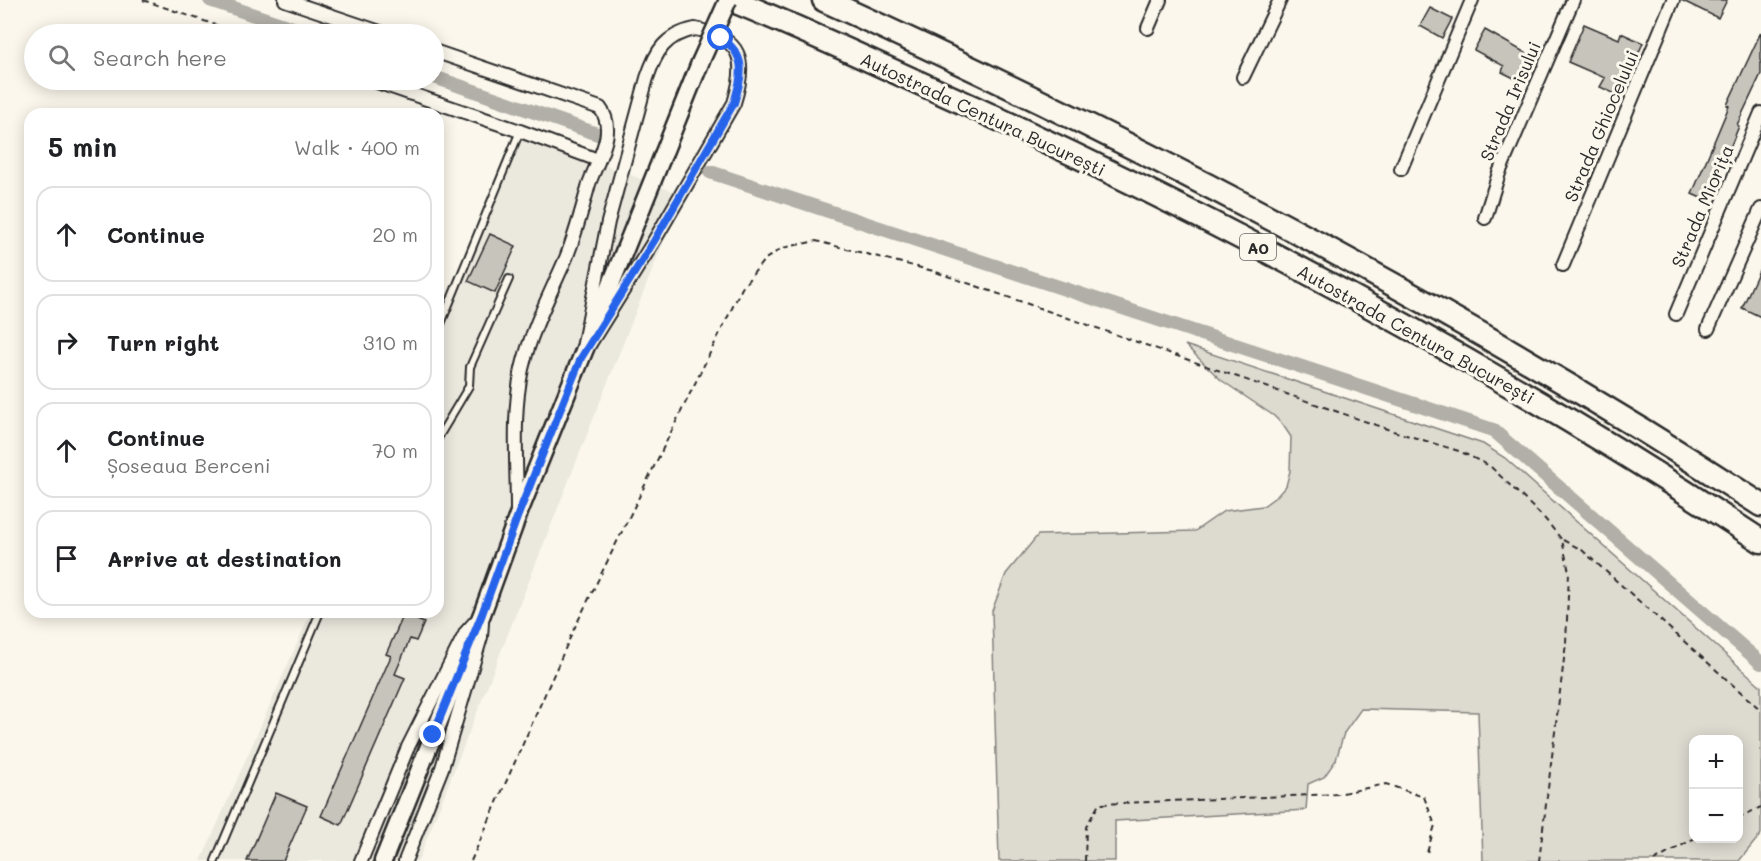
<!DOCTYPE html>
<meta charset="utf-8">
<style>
:root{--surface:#fff;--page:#f2f2f2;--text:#202124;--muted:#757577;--line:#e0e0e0}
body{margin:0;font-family:Mali,sans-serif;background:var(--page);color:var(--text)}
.controls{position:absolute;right:18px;bottom:18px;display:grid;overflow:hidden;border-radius:12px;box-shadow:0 3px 15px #0003}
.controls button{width:54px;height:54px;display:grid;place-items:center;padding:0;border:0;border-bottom:2px solid var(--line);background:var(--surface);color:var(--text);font:30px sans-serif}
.stop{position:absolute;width:18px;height:18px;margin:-14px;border:4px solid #2563eb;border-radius:50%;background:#fff}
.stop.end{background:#2563eb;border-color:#fff;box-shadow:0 2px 6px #0008}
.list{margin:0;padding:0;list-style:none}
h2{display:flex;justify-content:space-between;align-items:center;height:78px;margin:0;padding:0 24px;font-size:26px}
h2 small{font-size:20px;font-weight:400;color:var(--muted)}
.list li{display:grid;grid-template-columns:39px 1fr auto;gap:18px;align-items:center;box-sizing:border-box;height:96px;margin:0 12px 12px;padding:0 12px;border:2px solid var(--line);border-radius:18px}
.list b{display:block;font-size:22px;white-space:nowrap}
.list p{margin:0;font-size:20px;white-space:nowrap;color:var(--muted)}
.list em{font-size:20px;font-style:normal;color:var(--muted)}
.icon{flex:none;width:33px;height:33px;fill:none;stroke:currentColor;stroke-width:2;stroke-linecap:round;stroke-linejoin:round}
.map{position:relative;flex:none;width:1761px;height:861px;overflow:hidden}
.search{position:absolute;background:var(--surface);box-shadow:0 3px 15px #0003;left:24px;top:24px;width:420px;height:66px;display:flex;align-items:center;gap:15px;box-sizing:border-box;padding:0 21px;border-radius:33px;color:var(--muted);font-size:22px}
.panel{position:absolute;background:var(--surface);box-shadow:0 3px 15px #0003;left:24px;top:108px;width:420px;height:510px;border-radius:18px}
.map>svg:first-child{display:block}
.built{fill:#ebe8de}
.green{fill:#dddad0;stroke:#84827e;stroke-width:1.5;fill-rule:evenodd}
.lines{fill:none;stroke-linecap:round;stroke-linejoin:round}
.canal{stroke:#b1afa7;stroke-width:14}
.building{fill:#c7c4bc;stroke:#2b2b2b;stroke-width:1.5}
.lane-casing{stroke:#2b2b2b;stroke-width:10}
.street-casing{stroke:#2b2b2b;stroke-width:16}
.secondary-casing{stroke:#2b2b2b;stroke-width:21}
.highway-casing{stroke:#2b2b2b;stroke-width:27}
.path{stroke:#2b2b2b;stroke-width:2;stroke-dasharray:6 4.5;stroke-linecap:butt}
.lane{stroke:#fbf7ec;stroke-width:6}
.street{stroke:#fbf7ec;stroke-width:12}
.secondary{stroke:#fbf7ec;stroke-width:16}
.highway{stroke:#fbf7ec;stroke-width:22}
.secondary-bridge-casing{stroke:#2b2b2b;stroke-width:21;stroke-linecap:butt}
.secondary-bridge{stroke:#fbf7ec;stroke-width:16}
.route{stroke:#2563eb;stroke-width:8}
.labels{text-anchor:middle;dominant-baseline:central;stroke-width:6;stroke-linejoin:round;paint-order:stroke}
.shield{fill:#fbf7ec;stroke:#696865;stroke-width:1.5}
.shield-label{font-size:16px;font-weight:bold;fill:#2b2b2b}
.street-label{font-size:18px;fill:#2b2b2b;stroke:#fbf7ec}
</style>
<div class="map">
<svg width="1761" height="861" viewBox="0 0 1761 861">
<rect width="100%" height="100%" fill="#fbf7ec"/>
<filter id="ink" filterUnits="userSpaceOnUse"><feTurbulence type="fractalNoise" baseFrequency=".0167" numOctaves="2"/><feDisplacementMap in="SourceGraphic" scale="12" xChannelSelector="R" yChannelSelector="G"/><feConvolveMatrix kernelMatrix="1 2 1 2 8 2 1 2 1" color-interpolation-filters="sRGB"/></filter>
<g filter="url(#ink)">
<polygon class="built" points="523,133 682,195 418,861 201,861 311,612 438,612 438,325"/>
<path class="green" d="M1185,345L1483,444L1505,458L1761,686V834L1739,861H1483L1478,712L1361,709L1344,733L1336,760L1324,777L1308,784L1306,810L1115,821V861H999L992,611L1006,574L1038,535L1195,531L1224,511L1263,506L1277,496L1286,486L1290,471L1291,437L1283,425L1274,416L1221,380ZM1694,740H1738V838H1694Z"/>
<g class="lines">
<g class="canal">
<polyline points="210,0 310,34"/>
<polyline points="434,77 606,137"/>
<polyline points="710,172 1493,430 1761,663"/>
</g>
</g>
<g class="building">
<polygon points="1681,0 1727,0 1718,18"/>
<polygon points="1430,8 1452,19 1442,38 1420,26"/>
<polygon points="1584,24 1619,39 1621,33 1643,43 1628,77 1631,78 1622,97 1600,87 1605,78 1568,62"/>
<polygon points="1485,30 1538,60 1530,75 1523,72 1518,80 1502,72 1504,66 1474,50"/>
<polygon points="1761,32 1761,74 1737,125 1739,126 1708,201 1692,194 1729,106 1727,105"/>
<polygon points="490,234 516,246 495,293 468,281"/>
<polygon points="1761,266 1761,317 1742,308"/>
<polygon points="404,614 424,623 416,641 410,639 395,674 405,678 341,825 321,816 391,656 386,654"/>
<polygon points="276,793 307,806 283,861 247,861"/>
</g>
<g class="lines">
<g class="lane-casing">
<g id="lane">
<polyline points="438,331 520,131"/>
<polyline points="438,438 469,386 470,367 509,279"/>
<polyline points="215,861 320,612"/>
</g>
</g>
<g class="street-casing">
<g id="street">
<polyline points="285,0 386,34"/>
<polyline points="1148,28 1160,0"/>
<path d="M695,29C743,38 747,61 734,103L654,241L581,358L608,222L647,78C656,51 665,35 695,29Z"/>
<path d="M434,51L600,108C618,131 597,160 589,184C582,209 576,234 566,258C550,295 531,330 522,369C512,415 517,464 517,510"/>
<polyline points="1243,77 1280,0"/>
<polyline points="371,80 520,131 598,160"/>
<polyline points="1401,169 1472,0"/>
<polyline points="1485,218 1499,173 1573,0"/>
<polyline points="1563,265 1673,0"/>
<polyline points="1676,314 1761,113"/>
<polyline points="1708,329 1761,209"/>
<polyline points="361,861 408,747 466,632 475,622"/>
<polyline points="405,861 442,768 481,637 482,623"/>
</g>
</g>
<g class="secondary-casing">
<polyline id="secondary" points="383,861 482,614 518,515 700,63"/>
</g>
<g class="highway-casing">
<g id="highway">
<path d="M731,0C796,26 860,56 924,85C1214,215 1495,366 1761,541"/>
<path d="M824,0C1148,147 1463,311 1761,505"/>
</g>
</g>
<g class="path">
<polyline points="143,0 242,34"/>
<polyline points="1563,540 1582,550 1761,710"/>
<polyline points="1738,818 1761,807"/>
<polyline points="471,861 573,631 742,288 764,260 782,248 816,241 933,271 1393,431 1459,451 1490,466 1545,519 1562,540 1569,572 1566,643 1539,861"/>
<polyline points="1085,861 1086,827 1099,804 1338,794 1386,784 1424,797 1435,825 1426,856"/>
<polyline points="1654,861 1695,838"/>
</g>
<use href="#lane" class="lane"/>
<use href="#street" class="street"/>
<use href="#secondary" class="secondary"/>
<use href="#highway" class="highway"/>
<g class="secondary-bridge-casing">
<polyline id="secondary-bridge" points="700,63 728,0"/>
</g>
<use href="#secondary-bridge" class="secondary-bridge"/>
</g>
</g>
<g class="lines" filter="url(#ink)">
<path class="route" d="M433,735L482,614L518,515L581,358L654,241L734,103C742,75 748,56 721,38"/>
</g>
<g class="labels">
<rect class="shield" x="1240" y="234" width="36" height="26" rx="4.5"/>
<g class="shield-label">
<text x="1258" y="247">A0</text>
</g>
<g class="street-label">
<text transform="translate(1510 101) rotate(-67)">Strada Irisului</text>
<text transform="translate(983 114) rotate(25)">Autostrada Centura București</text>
<text transform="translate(1601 126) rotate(-67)">Strada Ghiocelului</text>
<text transform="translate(1702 206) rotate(-67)">Strada Miorița</text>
<text transform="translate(1416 334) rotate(29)">Autostrada Centura București</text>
</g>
</g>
</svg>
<div class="controls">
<button>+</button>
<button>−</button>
</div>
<div class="stop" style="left:721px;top:38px"></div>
<div class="stop end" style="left:433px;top:735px"></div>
<div class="search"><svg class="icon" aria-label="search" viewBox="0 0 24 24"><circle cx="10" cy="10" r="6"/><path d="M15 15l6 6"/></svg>Search here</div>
<section class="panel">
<h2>5 min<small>Walk · 400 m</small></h2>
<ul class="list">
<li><svg class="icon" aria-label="ahead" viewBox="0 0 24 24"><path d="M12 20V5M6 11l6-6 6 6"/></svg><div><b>Continue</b></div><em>20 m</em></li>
<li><svg class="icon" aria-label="right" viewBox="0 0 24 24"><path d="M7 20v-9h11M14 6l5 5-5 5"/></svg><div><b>Turn right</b></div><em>310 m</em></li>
<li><svg class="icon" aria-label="ahead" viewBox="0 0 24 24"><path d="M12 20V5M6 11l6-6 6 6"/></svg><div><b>Continue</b><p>Șoseaua Berceni</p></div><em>70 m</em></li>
<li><svg class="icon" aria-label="arrive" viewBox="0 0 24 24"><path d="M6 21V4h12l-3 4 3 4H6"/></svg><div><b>Arrive at destination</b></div></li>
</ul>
</section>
</div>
